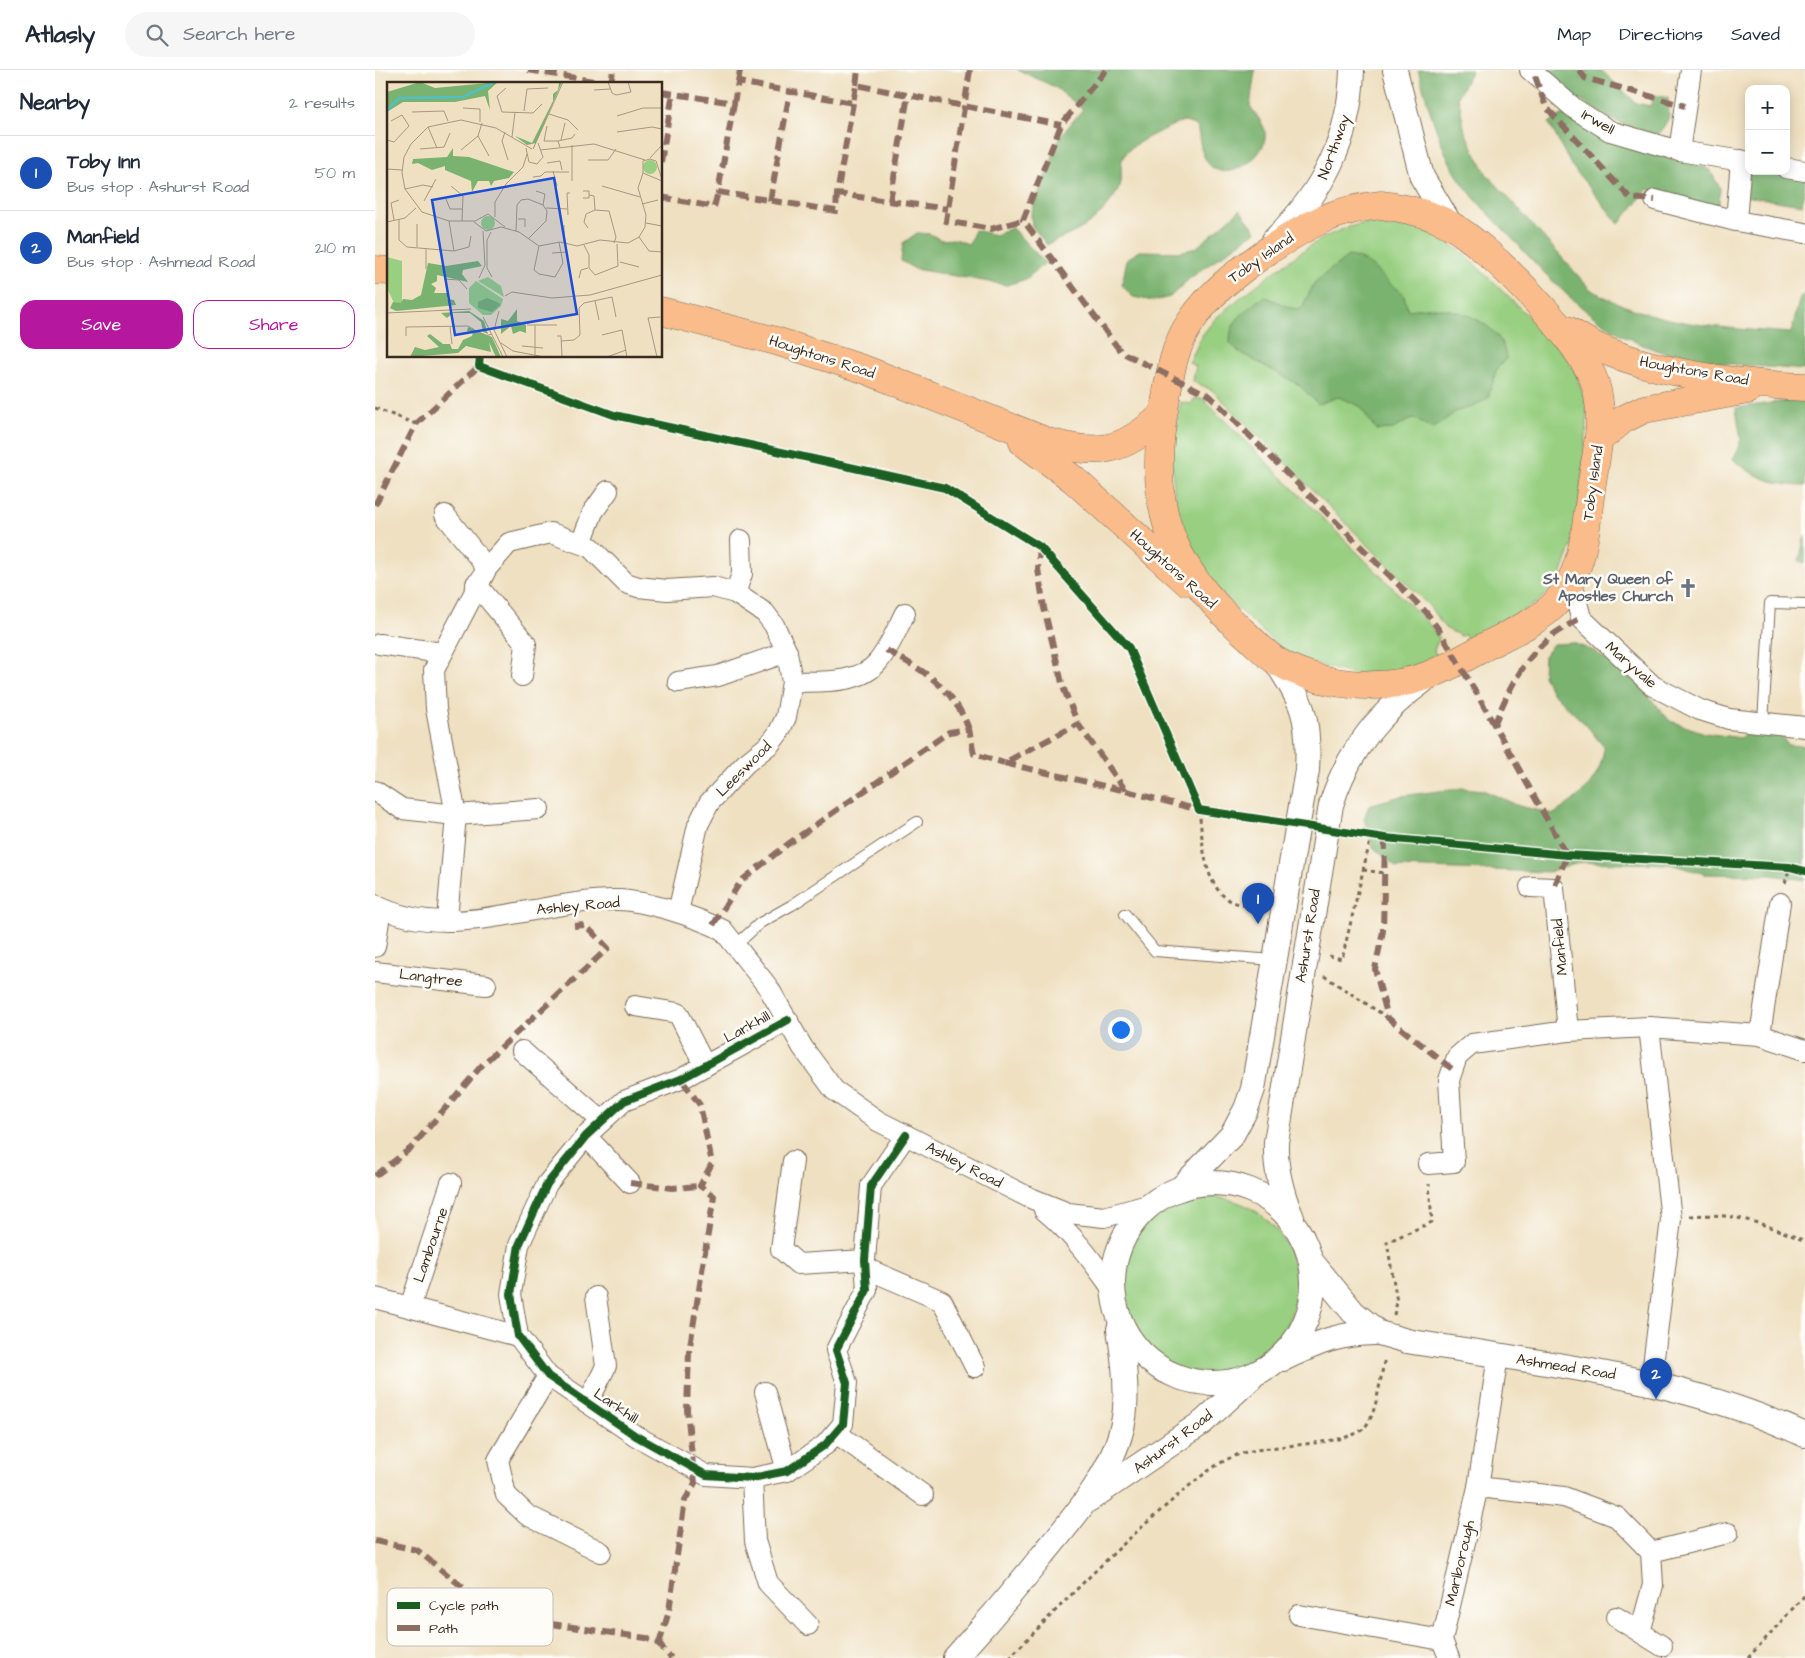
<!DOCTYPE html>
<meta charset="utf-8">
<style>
:root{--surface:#fff;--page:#f6f6f7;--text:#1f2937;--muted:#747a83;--line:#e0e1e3;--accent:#b5179e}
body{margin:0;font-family:"Architects Daughter",sans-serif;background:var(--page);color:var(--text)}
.controls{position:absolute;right:15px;top:15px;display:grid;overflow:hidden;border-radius:10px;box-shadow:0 2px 12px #0003}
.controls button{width:45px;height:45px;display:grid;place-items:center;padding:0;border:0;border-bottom:1px solid var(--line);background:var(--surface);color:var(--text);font:25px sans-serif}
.you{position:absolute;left:745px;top:959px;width:18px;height:18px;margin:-12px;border:4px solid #fff;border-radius:50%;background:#1a73e8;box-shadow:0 0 0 8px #1a73e833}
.badge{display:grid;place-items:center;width:32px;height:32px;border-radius:50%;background:var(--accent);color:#fff;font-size:16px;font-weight:700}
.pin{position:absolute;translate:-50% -41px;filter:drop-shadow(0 1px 2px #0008)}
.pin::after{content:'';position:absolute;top:26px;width:18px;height:15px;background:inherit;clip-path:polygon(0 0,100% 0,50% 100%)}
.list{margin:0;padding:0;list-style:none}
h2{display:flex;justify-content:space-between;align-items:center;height:65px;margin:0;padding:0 20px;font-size:21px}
h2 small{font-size:16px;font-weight:400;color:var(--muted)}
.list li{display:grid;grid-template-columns:32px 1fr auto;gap:15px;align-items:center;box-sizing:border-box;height:75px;padding:0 20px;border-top:1px solid var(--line)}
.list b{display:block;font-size:19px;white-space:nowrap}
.list p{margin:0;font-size:16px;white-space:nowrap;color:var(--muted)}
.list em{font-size:16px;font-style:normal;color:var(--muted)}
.actions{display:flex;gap:10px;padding:15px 20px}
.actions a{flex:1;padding:11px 0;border:1px solid var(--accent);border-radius:15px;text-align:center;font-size:18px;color:var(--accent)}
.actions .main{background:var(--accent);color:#fff}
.icon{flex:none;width:28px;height:28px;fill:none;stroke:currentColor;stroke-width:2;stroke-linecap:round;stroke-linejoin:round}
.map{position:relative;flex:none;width:1430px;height:1588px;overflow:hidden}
header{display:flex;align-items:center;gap:30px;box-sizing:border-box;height:70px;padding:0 25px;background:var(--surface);border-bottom:1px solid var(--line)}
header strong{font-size:24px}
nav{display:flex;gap:28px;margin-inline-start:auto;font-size:18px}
.search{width:350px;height:45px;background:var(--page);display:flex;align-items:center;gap:12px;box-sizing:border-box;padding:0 18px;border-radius:28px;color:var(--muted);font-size:19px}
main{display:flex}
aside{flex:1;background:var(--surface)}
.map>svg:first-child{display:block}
.green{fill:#98cf81;stroke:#6a7c50}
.forest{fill:#7ab26f;stroke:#5a6e46}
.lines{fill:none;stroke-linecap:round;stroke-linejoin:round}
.service-casing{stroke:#7a6a57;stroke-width:12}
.minor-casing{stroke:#7a6a57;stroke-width:22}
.tertiary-casing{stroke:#7a6a57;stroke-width:26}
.primary-casing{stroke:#7a6a57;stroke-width:29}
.path{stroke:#7a6a57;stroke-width:3;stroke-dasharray:4 4;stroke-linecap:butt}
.service{stroke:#fff;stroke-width:10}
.minor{stroke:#fff;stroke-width:20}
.tertiary{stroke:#fff;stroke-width:24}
.primary{stroke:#fabc8b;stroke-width:28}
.tertiary-bridge-casing{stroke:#7a6a57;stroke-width:26;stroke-linecap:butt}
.tertiary-bridge{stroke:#fff;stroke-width:24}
.quiet{stroke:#8d6e63;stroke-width:6;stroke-dasharray:12 6;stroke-linecap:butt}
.cycleway-casing{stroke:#fdfcf7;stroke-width:11}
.cycleway{stroke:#1b5e20;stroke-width:8}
.labels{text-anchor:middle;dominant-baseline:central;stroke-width:5;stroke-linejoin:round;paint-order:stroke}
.street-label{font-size:15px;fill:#3b2a1e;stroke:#fdfcf7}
.worship-label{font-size:15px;font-weight:bold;fill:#5b616d;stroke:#fdfcf7;text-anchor:end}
.inset-river{fill:none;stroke:#51c0c6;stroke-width:2.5}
.inset-road{fill:none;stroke:#a79780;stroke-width:1}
.view{fill:#1d4ed8;fill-opacity:0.15;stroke:#1d4ed8;stroke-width:2.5}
.inset-edge{fill:none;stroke:#3b2a1e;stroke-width:2.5}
.key{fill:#fdfcf7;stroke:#c3bdb6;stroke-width:1}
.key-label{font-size:14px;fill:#3b2a1e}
</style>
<header>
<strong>Atlasly</strong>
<div class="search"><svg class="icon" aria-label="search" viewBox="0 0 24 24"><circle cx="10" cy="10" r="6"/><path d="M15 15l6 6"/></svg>Search here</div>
<nav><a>Map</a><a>Directions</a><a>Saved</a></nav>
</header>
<main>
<aside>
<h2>Nearby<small>2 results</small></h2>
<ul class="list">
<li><span class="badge" style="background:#1a4fb4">1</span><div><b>Toby Inn</b><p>Bus stop · Ashurst Road</p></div><em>50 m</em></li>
<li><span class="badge" style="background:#1a4fb4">2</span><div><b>Manfield</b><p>Bus stop · Ashmead Road</p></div><em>210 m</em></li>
</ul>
<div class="actions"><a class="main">Save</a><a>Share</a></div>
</aside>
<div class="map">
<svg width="1430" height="1588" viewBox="0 0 1430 1588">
<rect width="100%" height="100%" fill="#fdfcf7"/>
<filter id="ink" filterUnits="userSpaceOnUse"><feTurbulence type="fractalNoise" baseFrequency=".02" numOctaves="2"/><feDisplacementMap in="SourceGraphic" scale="10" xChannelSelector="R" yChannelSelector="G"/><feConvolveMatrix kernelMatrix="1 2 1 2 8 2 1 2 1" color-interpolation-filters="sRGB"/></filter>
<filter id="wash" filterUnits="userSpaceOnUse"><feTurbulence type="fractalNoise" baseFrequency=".0096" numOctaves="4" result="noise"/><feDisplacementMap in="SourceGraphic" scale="20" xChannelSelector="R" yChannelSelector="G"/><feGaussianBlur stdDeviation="1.12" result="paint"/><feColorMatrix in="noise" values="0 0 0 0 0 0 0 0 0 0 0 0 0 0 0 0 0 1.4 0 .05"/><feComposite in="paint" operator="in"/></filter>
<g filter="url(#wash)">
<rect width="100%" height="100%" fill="#efe0c1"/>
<g class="green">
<path d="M1010,151L1042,156L1057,162L1087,182L1182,274L1201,303L1212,337V356L1201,464L1184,511L1162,533L1093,570L1090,564L1086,566L1070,558L1055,537L837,320L818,311L821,296L814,293L828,264L840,249C857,233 876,220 894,206C933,177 960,153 1010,151Z"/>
<polygon points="827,328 1053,553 1064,567 1059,581 1063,588 1030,600 977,604 930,591 902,575 842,519 830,505 802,452 796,385 806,332 816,334 819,329"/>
<circle cx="833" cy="1215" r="88"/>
</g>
<g class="forest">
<path d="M643,0H880L875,36C880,44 888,52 890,62C894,87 850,116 833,93C825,83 825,68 822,56L808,51C794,57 761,71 751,83C742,93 749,105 745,116C741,126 729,140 722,147C708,161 689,166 672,175L657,156L656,144L685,67L708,39L680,17Z"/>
<path d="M1043,0H1097L1083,26L1090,62L1111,103L1215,219C1275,255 1348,258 1416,263L1425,227L1430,224V300C1378,295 1305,294 1259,271C1207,246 1171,205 1133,164C1114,144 1092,123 1079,100C1062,69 1053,34 1043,0Z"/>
<path d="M1167,0H1226L1261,33L1275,36L1280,25L1293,28L1294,48L1284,64C1252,64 1189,23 1167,0Z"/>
<path d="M1188,44C1234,72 1283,85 1334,99L1345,118L1344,133L1329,139L1273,119L1244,154L1196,95L1174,53Z"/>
<polygon points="1374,101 1430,109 1427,135 1370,126"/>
<polygon points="865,140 881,161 814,209 795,227 778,231 758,227 747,215 752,189 765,181 805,182 821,178"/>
<polygon points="637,158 670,193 651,209 632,215 540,199 526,191 528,173 542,163 555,164 566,170 579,169 594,174 600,160 620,165"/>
<path d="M973,186C1001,190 1006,211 1028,223L1033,240C1042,239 1051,237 1060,238C1090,240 1129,256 1131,289L1122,298L1113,328L1100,336L1080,342L1058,359L1038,348L1018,359L1001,360L985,336L963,327L943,334L924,315L864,282L855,273C854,249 872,240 889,226L916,238L926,239L940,212Z"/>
<path d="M1424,329L1430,330V416C1404,416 1377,407 1358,389L1366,370L1361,338Z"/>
<polygon points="1430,466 1430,493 1424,491"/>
<path d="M1198,573L1219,581L1262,613L1295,651L1330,663L1366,668L1374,659L1401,660L1413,675L1430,676V810L1396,805L1330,804L1295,794L1207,792L1174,802L1021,797L998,777L989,749L994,735L1026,726L1087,718L1108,720L1144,736L1179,744C1206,726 1226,711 1229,677L1212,656L1176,621L1168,605L1169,586L1178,574Z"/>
</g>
</g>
<g filter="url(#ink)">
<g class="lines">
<g class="service-casing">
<g id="service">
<polyline points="1388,653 1395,533 1430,534"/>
<polyline points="750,844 780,881 899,890"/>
<polyline points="361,875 385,853 417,835 542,752"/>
</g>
</g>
<g class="minor-casing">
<g id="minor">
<polyline points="1155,0 1200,39 1235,61 1304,81 1374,92"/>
<polyline points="1304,81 1316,0"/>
<polyline points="1411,98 1430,101"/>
<polyline points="1280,130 1361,151 1430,163"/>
<polyline points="1361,151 1366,90"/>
<polyline points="70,445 112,498"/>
<polyline points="206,473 218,442 233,421"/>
<polyline points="1201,505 1198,517 1206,548 1278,616 1325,640 1354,649 1430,657"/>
<polyline points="101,514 151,574 147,606"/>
<polyline points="360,523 367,504 366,470"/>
<polyline points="4,574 67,583"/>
<polyline points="303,612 343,606 412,582"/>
<path d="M417,612C443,611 483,615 502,593C514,579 522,559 530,543"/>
<polyline points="0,721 27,739 81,745 164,739"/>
<polyline points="1155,817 1179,818 1193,961"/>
<path d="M0,835C76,874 163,829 243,830C273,831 321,847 348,860L393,917L428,978L459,1020L503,1051L653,1127L693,1143L729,1147L773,1135"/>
<polyline points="72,850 81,745 61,639 59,600 112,498 134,473 176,463 215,477 251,513 263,517 292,520 338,517 360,523 390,543 399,555 412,582 417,612 411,647 404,662 395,674 370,694 334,733 323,755 303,842"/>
<polyline points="0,877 6,838"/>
<polyline points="0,902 111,915"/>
<polyline points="260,936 303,943 330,996"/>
<polyline points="413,950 306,1009 249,1031 211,1066 172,1114 144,1175 136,1224 143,1266 173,1306 261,1366 331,1405 377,1408 412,1401 450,1375 468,1354 472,1313 461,1280 492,1220 490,1190 496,1116 531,1065"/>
<polyline points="1274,957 1296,1149 1276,1312"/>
<polyline points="1385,965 1405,833"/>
<polyline points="147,981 227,1051"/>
<polyline points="211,1066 255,1113"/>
<polyline points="418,1091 406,1179 423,1194 490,1190"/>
<polyline points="1053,1094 1079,1092 1074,1010 1082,987 1097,974 1193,961 1274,957 1385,965 1430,980"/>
<path d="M669,1140C696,1162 716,1189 736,1217"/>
<polyline points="490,1198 567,1231 600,1297"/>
<polyline points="0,1228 143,1266"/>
<polyline points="35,1237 76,1113"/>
<polyline points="173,1306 123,1390 131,1425 152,1445 226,1482"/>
<polyline points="390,1322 412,1401"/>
<polyline points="213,1333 231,1296 221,1227"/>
<polyline points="461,1363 548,1425"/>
<polyline points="377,1408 380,1471 393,1513 433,1555"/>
<polyline points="1103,1417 1189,1427 1242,1447 1276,1482 1278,1515 1265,1562"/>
<polyline points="1276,1482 1353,1463"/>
<polyline points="924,1545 1067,1570"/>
<polyline points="1241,1547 1287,1576"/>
<polyline points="1074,1588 1067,1570 1103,1417 1123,1286"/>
</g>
</g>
<g class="tertiary-casing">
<g id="tertiary">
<polyline points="1020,0 1047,107 1075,154"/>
<path d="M899,170C948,122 975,70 977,0"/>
<circle cx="838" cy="1213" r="100"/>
<path d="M806,1118L857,1065L871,1039L878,1019L932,700C935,647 928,632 899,589"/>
<path d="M917,1148C906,1122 900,1099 901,1072L956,735C973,680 1005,642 1052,608"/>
<polyline points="936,1191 978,1242 1004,1263"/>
<path d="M1032,1271C1167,1293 1305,1307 1430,1365"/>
<path d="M908,1289C942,1273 966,1262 1004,1263"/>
<polyline points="715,1429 828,1352 876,1308"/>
<path d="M580,1588C610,1555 639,1521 667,1486C700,1446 746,1394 750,1339C752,1312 748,1285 744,1259"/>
</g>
</g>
<g class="primary-casing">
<g id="primary">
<path d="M1006,135C1030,138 1054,143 1075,155C1114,176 1206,271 1220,313C1232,350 1219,391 1215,427C1210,466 1207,506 1179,535C1161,553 1133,564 1111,576C1068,600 1041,617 989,615C959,614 925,606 900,590C888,582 878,570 867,561C789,491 772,429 791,328C795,302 800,275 815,253C834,223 865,200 894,180C935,154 957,140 1006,135Z"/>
<polyline points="0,200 14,201"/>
<path d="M286,241L401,271L491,300L673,372C725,386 747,382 787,346"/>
<path d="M1192,260C1203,266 1214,274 1226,279C1287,304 1364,314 1430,317"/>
<polyline points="1224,369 1249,349 1269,339 1373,320"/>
<polyline points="648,372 698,409 811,511"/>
</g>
</g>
<g class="path">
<polyline points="0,338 41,354"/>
<path d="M824,740C828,768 827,816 856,831C865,835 877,837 886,839"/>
<polyline points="988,800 1009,803"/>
<polyline points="1410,813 1415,797"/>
<polyline points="954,886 967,889 996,767"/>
<polyline points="949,906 1013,948"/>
<path d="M1315,1146C1361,1142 1389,1154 1430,1171"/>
<polyline points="1019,1245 1022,1232 1012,1172 1057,1152 1054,1114"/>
<path d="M634,1588C685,1536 736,1483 792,1435C813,1417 836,1395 862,1385C893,1373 967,1377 988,1359C1002,1347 1005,1307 1010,1288"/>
<polyline points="1373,1588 1430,1525"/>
</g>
<use href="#service" class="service"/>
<use href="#minor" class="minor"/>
<use href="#tertiary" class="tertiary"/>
<use href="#primary" class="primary"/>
<g class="tertiary-bridge-casing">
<polyline id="tertiary-bridge" points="1004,1263 1032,1271"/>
</g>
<use href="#tertiary-bridge" class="tertiary-bridge"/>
<g class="quiet">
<polyline points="153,0 237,14"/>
<polyline points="595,0 571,151 616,159 648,150"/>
<polyline points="731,0 686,55 648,150 746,282 835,326 1051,542 1064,560 1102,624 1192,785 1179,818"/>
<polyline points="1204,0 1210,8 1310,36"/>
<polyline points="1160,6 1171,37 1255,128 1280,130"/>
<polyline points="363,12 365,0"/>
<polyline points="236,14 238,0"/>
<polyline points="481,15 483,0"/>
<polyline points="286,22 359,33 363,12 478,33 481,15 686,55"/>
<polyline points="359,33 343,122 461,141 462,124"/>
<polyline points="478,33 462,124 573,139"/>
<polyline points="286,92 298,23"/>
<polyline points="286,127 339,137 343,122"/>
<polyline points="395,131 415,21"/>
<polyline points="515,131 533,25"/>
<polyline points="0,435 41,354 104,296"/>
<polyline points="665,477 663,499 669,538 688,617 703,654 751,721 629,693 703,654"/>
<path d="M511,580C549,601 577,616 594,659"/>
<path d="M1119,655C1132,624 1145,595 1170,572C1179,562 1194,555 1206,548"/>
<polyline points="751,721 824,740"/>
<polyline points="1010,768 1008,861 1000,899 1013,948 1077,999"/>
<polyline points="338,855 366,811 413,774 574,662 594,659 599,684 629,693"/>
<polyline points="0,1106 36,1078 108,994 233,878 210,855 199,856"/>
<polyline points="255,1113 297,1118 325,1116"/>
<polyline points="0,1471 42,1480 101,1528 125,1542 150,1550 271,1568 284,1574 296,1588"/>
<polyline points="284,1574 294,1541 310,1430 320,1413 312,1340 314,1282 339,1126 325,1116 337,1093 325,1035 306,1009"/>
</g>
<g class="cycleway-casing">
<g id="cycleway">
<polyline points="105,286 104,296 239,345 570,418 665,477 754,578 824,740 1010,768 1192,785 1415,797 1430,801"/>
<polyline points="413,950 306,1009 249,1031 211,1066 172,1114 144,1175 136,1224 143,1266 173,1306 261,1366 331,1405 377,1408 412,1401 450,1375 468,1354 472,1313 461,1280 492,1220 490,1190 496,1116 531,1065"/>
</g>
</g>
<use href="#cycleway" class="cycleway"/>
</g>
</g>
<defs>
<g id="church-bare" transform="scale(1.5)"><path d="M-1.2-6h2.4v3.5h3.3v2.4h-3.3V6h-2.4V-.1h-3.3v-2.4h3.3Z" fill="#6b7280" stroke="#fdfcf7" stroke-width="2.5" paint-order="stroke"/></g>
</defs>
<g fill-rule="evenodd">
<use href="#church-bare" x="1313" y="518"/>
</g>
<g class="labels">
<g class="street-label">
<text transform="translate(1223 52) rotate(30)">Irwell</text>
<text transform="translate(959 77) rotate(-70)">Northway</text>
<text transform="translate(886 188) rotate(-35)">Toby Island</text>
<text transform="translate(447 287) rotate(18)">Houghtons Road</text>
<text transform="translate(1319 301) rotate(10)">Houghtons Road</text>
<text transform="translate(1218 413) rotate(-82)">Toby Island</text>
<text transform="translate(798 499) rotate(42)">Houghtons Road</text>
<text transform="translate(1256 595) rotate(41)">Maryvale</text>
<text transform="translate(369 699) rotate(-45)">Leeswood</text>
<text transform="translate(203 836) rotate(-5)">Ashley Road</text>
<text transform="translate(933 866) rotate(-81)">Ashurst Road</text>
<text transform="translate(1185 877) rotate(-95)">Manfield</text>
<text transform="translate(56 908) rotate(7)">Langtree</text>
<text transform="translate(372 957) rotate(-29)">Larkhill</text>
<text transform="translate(589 1095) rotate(27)">Ashley Road</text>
<text transform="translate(56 1175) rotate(-71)">Lambourne</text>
<text transform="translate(1191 1297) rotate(9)">Ashmead Road</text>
<text transform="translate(241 1336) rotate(34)">Larkhill</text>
<text transform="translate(798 1372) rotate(-37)">Ashurst Road</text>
<text transform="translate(1085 1493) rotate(-77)">Marlborough</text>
</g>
<g class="worship-label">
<text x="1298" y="509">St Mary Queen of<tspan x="1298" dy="17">Apostles Church</tspan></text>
</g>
</g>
<g transform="translate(12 12)">
<rect width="275" height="275" fill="#efe0c1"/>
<path d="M256 85a7 7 0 1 1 14 0a7 7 0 1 1-14 0ZM94 141a7 7 0 1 1 14 0a7 7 0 1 1-14 0ZM0,175L15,179V222L8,223L0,206ZM101,195L114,204L117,215L91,199ZM89,199L116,217L114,224L104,233H96L82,221V206Z" fill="#98cf81"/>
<path d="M33,0L48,6L111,0L101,9L103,28L98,14L68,20H16L0,30V10ZM175,0L149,61L140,63L128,54L145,61L166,19V12L171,8L172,1ZM66,66V74L82,75L127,90L122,96L107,99L104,104L102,99H91L85,110L84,99L58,88V84L45,88L31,81L25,82L26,77L60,75ZM91,179L95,184L76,188L75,192L81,200L50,193V199L44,202L49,206L47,211H62L60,217L67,218L69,223L9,229L3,226L6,220L14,221L16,217L25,218L34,213L41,181L59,184ZM100,216L112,221L113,223L105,230L91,226V220ZM130,227V239L139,243V251L133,249L126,252L124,244L114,252V237L121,239ZM82,229L97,239L101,252L96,250L94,240L83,231H66L60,236L54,231ZM81,245L105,255L114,275H109L102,260L104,270L79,264L71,271L23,275L28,265L38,268L52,265L40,254L43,252L56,262H63L65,267H71L76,258L85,254L86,250L80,249Z" fill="#7ab26f"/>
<path class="inset-river" d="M0,28L12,16L76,15L108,0"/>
<path class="inset-road" d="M221,0L225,11L229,13L244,10L241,0M119,6L110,14L115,30L146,31L155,22M207,8L223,7M76,26L93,27V40M137,29L140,7L161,6M25,30L57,29L61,39M162,32L181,38L191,48M230,34L256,26H275M160,44L157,59H171M41,45L50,66M118,50L115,59L121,78M230,50L265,45L275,47M91,54L102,74M125,55L128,30M0,58L7,60L22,44L15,33L4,39M174,58L178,41M185,63V99M173,65L171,59L185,56L188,52M139,66L142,80L150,82L156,75L151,61M33,67L57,65L63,51M146,67L176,0M74,68L91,54L95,41M153,68L207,62L258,78M263,76L275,63V53M201,78H221L229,67M160,81L173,79L175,88M0,87L15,88M166,89L170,104M146,95L154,94L158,90H182M275,97L269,79L263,77L256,79V91L275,99M64,104L76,114L75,139M215,104L253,115M18,107L36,103L46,105M149,109L158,112L156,123M202,113L207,114L208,128M196,116H202V109H196M59,117L63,127H75M37,119L49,97M255,122L271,118M159,126L180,127M181,133L180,111H183M108,135V120L119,102L136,85L140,72M12,137V158L20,165L67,169L82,165L84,154M131,137H138V145M7,138L4,121L12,118M62,139L67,169M0,140L18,136L29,126M87,140L99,149L114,145L132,150L152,164L173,160L190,164L213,158L241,161L252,155L258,145L259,133L251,106L256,91M259,141L275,144M177,143V160M118,145L101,132L88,139H62L35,130L18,107L15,91L17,75L24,62L41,45L74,38L109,46L145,67M201,146L197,140L199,132L208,128L222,129L229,155L227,161M129,149L130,123L134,118L141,117L156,123L160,129L159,139L141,157M104,150L100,158V186L105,195M252,155L262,169L275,170M197,163L202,173V186L208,193L231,184L230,162M152,164L147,188L152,192L168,195L176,181L172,160M30,165V142M39,167V187M165,171L180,170M233,180L252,185M92,196L98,183L96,149M192,196L194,188L201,186M57,197L72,198L80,207M118,214L125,210L165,216L203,213L275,193M208,219L212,238M112,229L107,248L120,275M0,231L84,227M96,235L116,275M140,243H170M148,243V273M63,245L65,262M215,253L235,248L240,275M19,254V245L81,244L98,254L105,252M170,254H174L175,275M174,259L187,258L193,253L192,226L197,221L225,215L229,235M114,261L126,269L157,275M135,264L156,266M220,275L239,268M270,275L261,236L273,235"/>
<path class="view" d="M167,96L190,232L68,253L45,118Z"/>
<rect width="275" height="275" class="inset-edge"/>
</g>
<rect x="12" y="1518" width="166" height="58" rx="8" class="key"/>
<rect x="22" y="1532" width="23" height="7" fill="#1b5e20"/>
<rect x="22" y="1555" width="23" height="6" fill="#8d6e63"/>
<g class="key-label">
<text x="54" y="1540">Cycle path</text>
<text x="54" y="1563">Path</text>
</g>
</svg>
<div class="controls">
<button>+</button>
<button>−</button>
</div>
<div class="you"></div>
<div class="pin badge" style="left:883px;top:854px;background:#1a4fb4">1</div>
<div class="pin badge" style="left:1281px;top:1329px;background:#1a4fb4">2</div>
</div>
</main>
